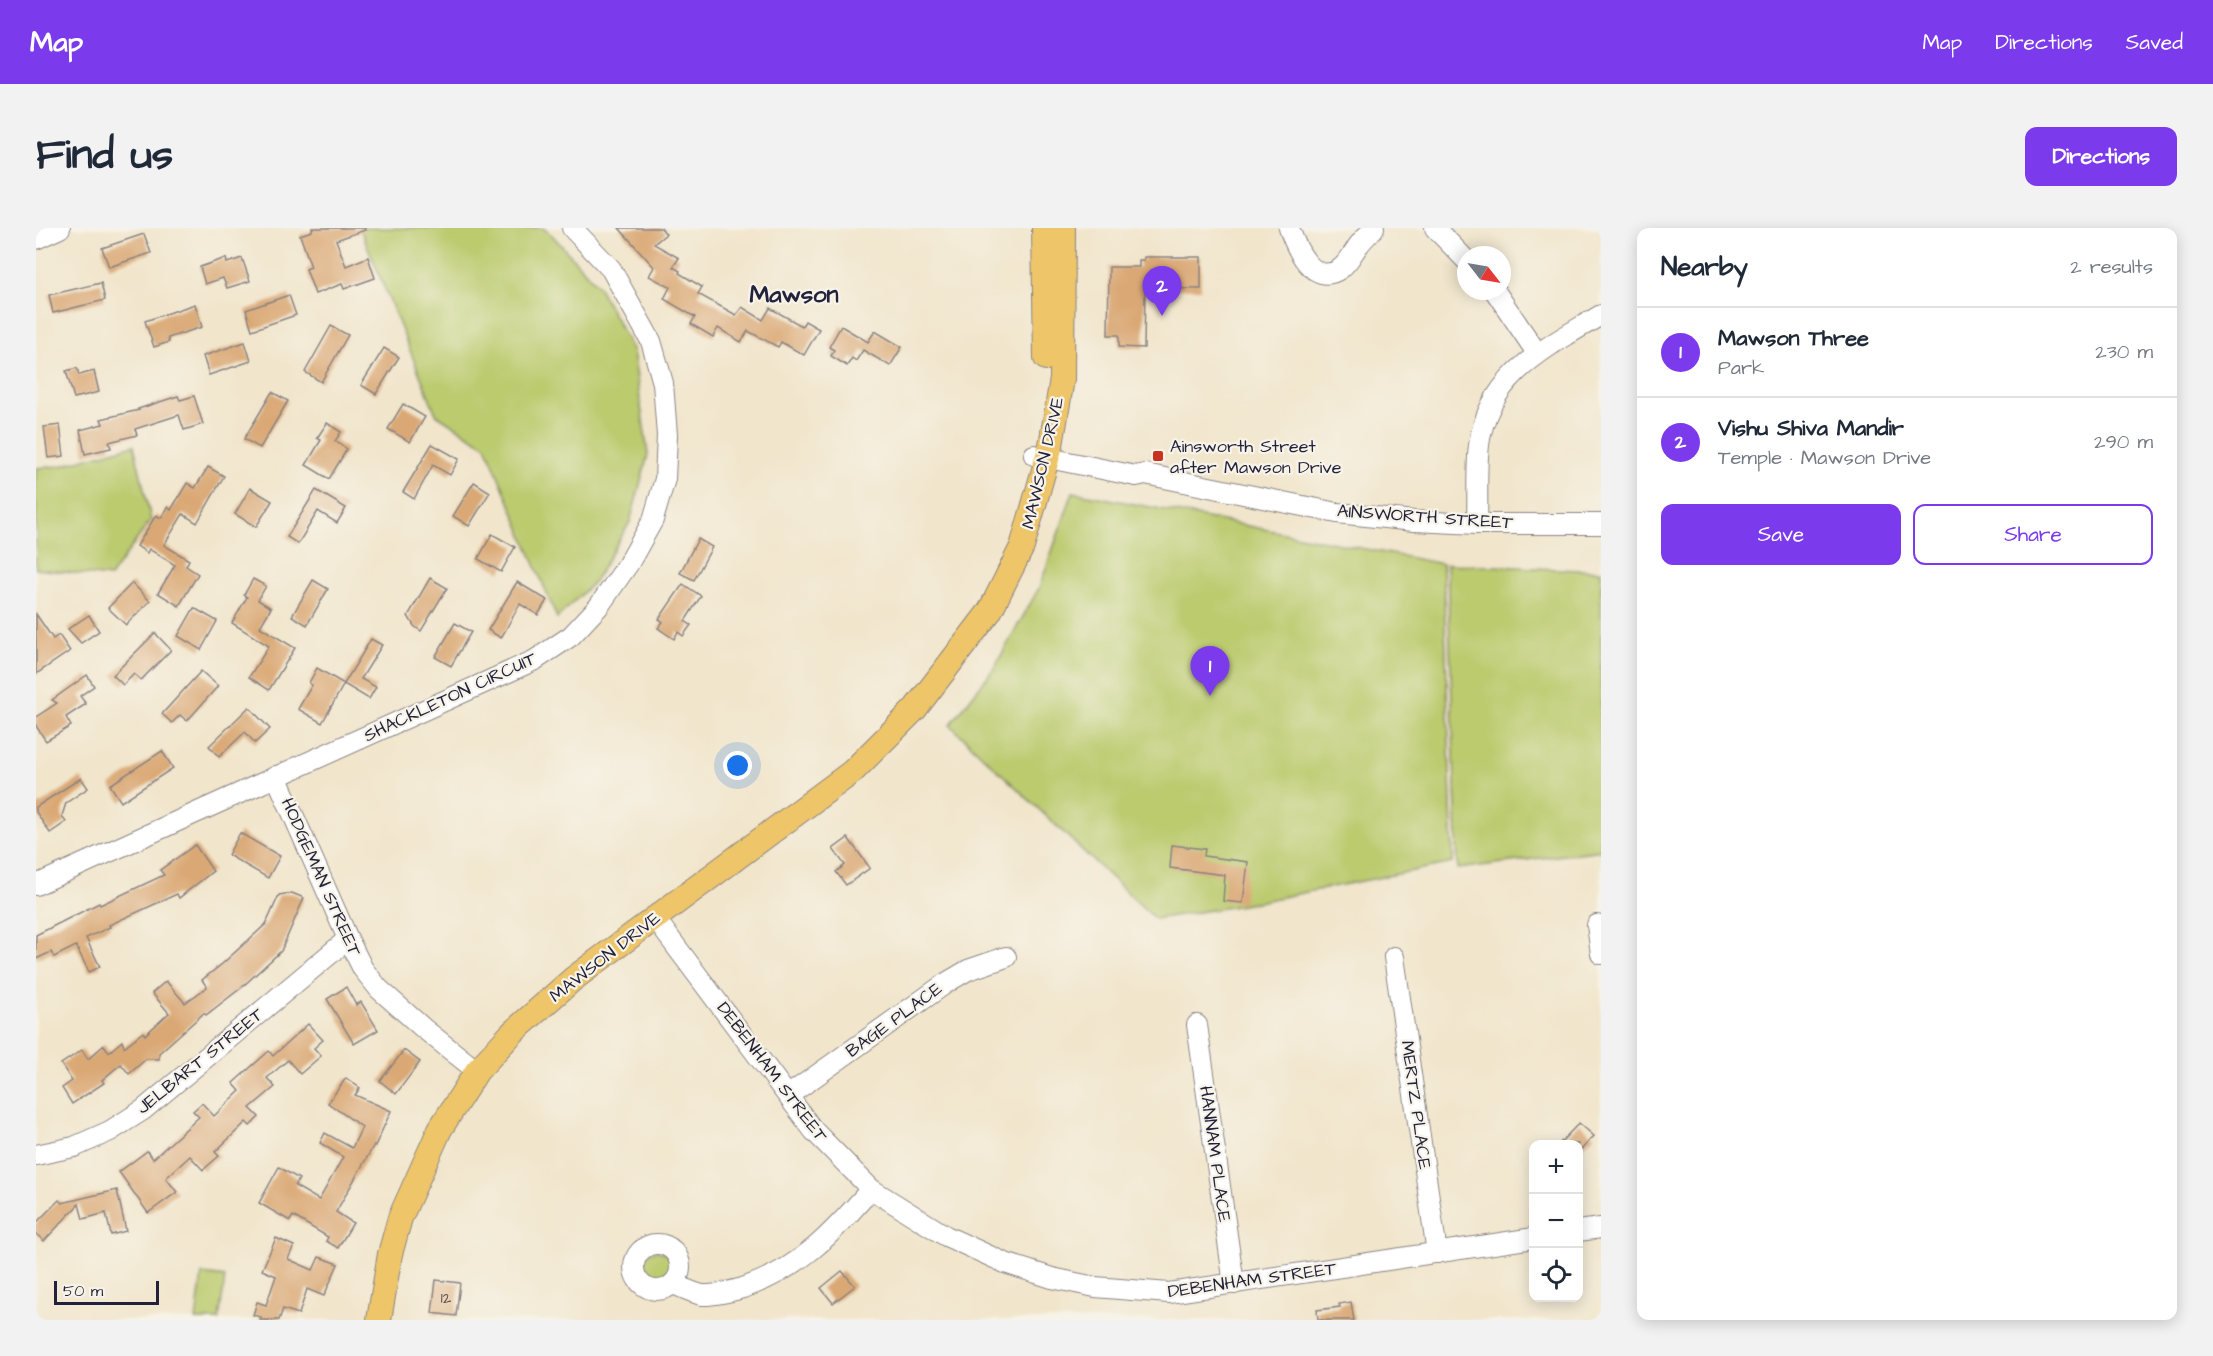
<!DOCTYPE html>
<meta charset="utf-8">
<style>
:root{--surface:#fff;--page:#f2f2f3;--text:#1f2937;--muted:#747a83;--line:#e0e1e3;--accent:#7c3aed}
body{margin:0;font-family:"Architects Daughter",sans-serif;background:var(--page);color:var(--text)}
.controls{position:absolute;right:18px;bottom:18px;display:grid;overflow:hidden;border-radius:12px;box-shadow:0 3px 15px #0003}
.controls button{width:54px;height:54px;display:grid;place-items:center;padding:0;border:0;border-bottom:2px solid var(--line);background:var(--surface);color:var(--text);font:30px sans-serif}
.compass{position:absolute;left:1421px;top:18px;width:54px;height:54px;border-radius:50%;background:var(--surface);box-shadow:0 3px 15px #0003;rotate:121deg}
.scale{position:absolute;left:18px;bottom:15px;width:105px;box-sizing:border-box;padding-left:6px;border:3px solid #22223b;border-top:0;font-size:16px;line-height:21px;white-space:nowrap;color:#22223b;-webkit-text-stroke:4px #f7f3e8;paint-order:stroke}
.you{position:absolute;left:702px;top:538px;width:21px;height:21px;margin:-15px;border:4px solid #fff;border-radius:50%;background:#1a73e8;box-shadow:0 0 0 9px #1a73e833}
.badge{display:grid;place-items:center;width:39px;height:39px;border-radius:50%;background:var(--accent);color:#fff;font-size:20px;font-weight:700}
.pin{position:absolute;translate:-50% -50px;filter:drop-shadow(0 2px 3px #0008)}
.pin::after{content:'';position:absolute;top:32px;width:21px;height:18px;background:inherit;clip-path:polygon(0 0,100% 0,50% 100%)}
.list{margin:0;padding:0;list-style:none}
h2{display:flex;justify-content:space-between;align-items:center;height:78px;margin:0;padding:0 24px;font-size:26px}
h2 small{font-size:20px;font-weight:400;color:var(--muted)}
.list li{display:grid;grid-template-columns:39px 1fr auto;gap:18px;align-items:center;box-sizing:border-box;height:90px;padding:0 24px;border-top:2px solid var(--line)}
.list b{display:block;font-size:22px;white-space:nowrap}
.list p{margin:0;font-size:20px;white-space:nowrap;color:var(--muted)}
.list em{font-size:20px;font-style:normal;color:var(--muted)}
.actions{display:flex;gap:12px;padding:18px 24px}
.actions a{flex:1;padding:14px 0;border:2px solid var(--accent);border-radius:12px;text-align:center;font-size:21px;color:var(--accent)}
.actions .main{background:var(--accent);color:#fff}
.icon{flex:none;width:33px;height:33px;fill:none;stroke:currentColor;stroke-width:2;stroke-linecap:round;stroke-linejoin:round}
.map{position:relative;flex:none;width:1565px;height:1092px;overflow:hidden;border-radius:12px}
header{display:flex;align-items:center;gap:36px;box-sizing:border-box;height:84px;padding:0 30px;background:var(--accent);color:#fff}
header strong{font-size:28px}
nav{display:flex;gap:33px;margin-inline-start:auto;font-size:21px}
.intro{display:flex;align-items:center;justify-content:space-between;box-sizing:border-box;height:144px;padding:0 36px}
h1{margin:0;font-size:42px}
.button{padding:15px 27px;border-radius:12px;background:var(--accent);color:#fff;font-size:21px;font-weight:700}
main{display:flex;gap:36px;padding:0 36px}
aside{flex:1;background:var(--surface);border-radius:12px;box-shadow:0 3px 15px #0003}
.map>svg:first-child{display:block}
.green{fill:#bbcb6e;stroke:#6e7654;stroke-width:1.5}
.building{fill:#daa874}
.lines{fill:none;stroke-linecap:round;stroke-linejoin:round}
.minor-casing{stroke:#8a8483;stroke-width:22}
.major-casing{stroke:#8a8483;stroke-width:26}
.minor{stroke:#fff;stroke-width:20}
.major{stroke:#eec569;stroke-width:24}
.poi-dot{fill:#c8321e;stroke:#f7f3e8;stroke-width:2}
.labels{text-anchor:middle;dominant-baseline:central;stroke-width:4.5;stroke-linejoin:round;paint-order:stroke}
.number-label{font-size:15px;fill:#504449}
.poi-label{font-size:18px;fill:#22223b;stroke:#f7f3e8;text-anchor:start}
.street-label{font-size:18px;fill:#22223b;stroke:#f7f3e8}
.district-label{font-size:24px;font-weight:bold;fill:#22223b;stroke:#f7f3e8}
</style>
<header>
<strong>Map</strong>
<nav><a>Map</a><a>Directions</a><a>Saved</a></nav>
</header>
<div class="intro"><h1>Find us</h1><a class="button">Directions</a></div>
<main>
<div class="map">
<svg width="1565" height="1092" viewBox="0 0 1565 1092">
<rect width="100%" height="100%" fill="#f7f3e8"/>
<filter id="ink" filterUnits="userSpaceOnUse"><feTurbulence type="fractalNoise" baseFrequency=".0167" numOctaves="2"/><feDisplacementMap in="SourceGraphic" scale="12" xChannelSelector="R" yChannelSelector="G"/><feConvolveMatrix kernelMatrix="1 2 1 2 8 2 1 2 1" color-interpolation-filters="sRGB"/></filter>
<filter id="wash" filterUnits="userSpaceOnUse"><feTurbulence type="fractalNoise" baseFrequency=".008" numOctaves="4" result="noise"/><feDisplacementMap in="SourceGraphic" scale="24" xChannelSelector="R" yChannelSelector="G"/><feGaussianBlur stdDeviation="1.35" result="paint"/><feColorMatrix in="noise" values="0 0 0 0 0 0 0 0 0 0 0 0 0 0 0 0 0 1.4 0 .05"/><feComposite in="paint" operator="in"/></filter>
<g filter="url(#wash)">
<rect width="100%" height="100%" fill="#f1e5cb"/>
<g class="green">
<polygon points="324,0 507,0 516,7 562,58 597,123 612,227 594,294 558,354 521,390 450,218 400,186"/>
<polygon points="98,217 115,292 74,349 0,341 0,240 24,238"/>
<polygon points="1037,264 1407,336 1417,635 1206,677 1119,691 914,497 958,440 1003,360"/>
<polygon points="1411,336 1565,343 1565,622 1422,641"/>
<circle cx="621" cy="1039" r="16"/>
<polygon points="166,1046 189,1049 183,1092 160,1092"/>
</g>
<g id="blocks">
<g class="building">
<polygon points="276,0 329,0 329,2 300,12 310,38 332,29 339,50 308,61 306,56 279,66 270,41 275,39 264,7 276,3"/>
<polygon points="583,0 625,0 630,6 618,16 643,30 637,39 644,43 643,45 666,59 662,66 700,87 706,79 727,92 734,80 766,98 769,93 783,101 768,127 745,114 742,119 712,103 705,114 682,100 677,109 655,96 659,89 628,71 634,59 613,48 618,39"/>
<polygon points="108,6 115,25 73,39 66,20"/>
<polygon points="1108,29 1165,29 1165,61 1109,60 1108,120 1083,119 1083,107 1072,107 1073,39 1103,39 1103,32 1108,32"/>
<polygon points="190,30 191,35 206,30 214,53 191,60 187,50 169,56 164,39"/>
<polygon points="65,55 69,72 17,85 13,67"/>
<polygon points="253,67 260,87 216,102 210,82"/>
<polygon points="159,76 166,99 132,110 133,114 118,119 109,93"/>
<polygon points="295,98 312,107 285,154 269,144"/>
<polygon points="805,98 832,114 839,103 866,119 854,138 827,122 820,133 816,130 811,138 795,128 798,122 793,119"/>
<polygon points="209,114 215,133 173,147 167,128"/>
<polygon points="348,120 363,129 340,166 325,157"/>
<polygon points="41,140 43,147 58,143 63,164 38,170 30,143"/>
<polygon points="236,164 252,173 224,220 208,211"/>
<polygon points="142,168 144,172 158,168 167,196 148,202 143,187 99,201 101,207 73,214 75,220 49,226 44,202 67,196 65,191 103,182 102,181"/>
<polygon points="367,176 389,189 374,214 352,201"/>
<polygon points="291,195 305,204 299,213 311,221 293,251 270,237 285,212 281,210"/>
<polygon points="24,197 28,228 12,230 8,199"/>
<polygon points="396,216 423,231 414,247 397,237 378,271 367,264"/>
<polygon points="172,239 188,248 161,295 147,286 128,317 153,332 150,338 162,346 143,378 122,365 139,337 113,321 111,325 101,318 120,287 125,290 132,279 135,282 151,255 159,260"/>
<polygon points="438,254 454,264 433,298 417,288"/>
<polygon points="214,260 236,273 220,299 199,286"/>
<polygon points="280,262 310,280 301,295 282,283 262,316 251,309"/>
<polygon points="456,306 479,319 465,344 442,331"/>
<polygon points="662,311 676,319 658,352 644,345"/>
<polygon points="394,350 411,360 385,403 378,398 372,388"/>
<polygon points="217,351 230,358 222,372 235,380 224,399 259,420 233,462 213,449 233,418 196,395 211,369 208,367"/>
<polygon points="277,352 292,361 271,397 256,388"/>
<polygon points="481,354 511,372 502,387 484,376 465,410 452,402"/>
<polygon points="96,355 114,373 90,397 72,380"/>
<polygon points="647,356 665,368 649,393 655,397 647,408 642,404 638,411 622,400 627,394 623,391"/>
<polygon points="158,380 181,393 165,422 142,408"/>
<polygon points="0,386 17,411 23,407 34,423 0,446"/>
<polygon points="53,387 63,403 45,415 32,401"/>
<polygon points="419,395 435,404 415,438 399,429"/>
<polygon points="119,405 135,422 105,452 98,446 87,457 77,447"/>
<polygon points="335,411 346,417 325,451 340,459 333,471 308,456 286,495 262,481 276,457 273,455 281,440 308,456"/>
<polygon points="165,443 182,458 151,493 144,487 136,495 126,486"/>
<polygon points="51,447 58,458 44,468 50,476 30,489 35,498 10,513 0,498 0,489 21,475 16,472"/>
<polygon points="213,479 234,501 219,515 209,504 183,529 173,518"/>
<polygon points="126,523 137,540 85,574 74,557"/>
<polygon points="45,550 52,560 30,575 26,588 30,594 14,605 0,584 0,579"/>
<polygon points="204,605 244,628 232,650 192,627"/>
<polygon points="812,610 834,640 810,657 800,644 809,637 797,621"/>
<polygon points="159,617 177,643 143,670 141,666 73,697 74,699 50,710 64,739 53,744 40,718 18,729 15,724 0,731 0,707 63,675 64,677 128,647 124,642"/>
<polygon points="1136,617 1169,621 1168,628 1212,634 1207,675 1187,673 1189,647 1134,640"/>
<polygon points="256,665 268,670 245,723 205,760 170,787 168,785 123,825 123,831 110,831 93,846 85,836 66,852 68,855 36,876 26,860 36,853 25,836 46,822 52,831 68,817 73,824 86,813 88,819 107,804 109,807 133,785 116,765 130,753 149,775 171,759 166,752 186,736 230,696 243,667"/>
<polygon points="310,759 320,777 325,774 342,802 318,816 291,771"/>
<polygon points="272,796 287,812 278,820 285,828 264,846 252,832 231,850 239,859 214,880 223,889 214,898 210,894 179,924 183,928 167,942 154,928 130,950 141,964 112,985 83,944 111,923 117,931 163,889 157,883 166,875 178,888 204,863 197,855 233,823 237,828"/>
<polygon points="368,822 384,834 360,866 344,853"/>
<polygon points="310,850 324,860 319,867 355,883 339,918 338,917 300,984 317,995 302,1020 290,1013 292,1009 257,988 254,993 223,975 243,939 263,951 259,958 283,972 307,929 284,915 289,905 316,920 326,899 292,875"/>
<polygon points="1543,895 1558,908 1542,925 1542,916 1523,916"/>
<polygon points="81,962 90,1003 75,1007 70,985 47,991 43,976 8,1013 0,1006 0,995 23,972 26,975"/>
<polygon points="240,1010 258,1018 252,1031 277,1042 283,1029 302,1036 288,1068 271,1061 263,1086 247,1081 243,1092 224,1092 225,1089 217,1087 221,1074 230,1077 240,1048 226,1042"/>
<polygon points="806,1043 819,1058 797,1075 785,1060"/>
<polygon points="400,1052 424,1055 420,1088 396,1085"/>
<polygon points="1315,1074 1318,1092 1282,1092 1281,1082 1304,1079 1303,1076"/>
</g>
</g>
</g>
<g filter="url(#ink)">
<use href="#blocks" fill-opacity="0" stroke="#8a8483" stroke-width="1.5"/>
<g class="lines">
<g class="minor-casing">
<g id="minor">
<path d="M1253,0C1260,20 1277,59 1304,41C1312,35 1317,25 1322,18C1327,11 1333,6 1338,0"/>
<polyline points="1399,0 1430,32"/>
<polyline points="0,11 24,0"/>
<polyline points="1459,63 1501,125"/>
<polyline points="998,227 1100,248 1109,246 1301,285 1378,293 1441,296 1565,296"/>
<path d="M1441,296C1442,270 1440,242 1443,217C1452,147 1511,119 1565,87"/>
<polyline points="240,548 312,711 327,741 343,761 387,800 441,843"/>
<polyline points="0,657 499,432 535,408 563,378 593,335 617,292 629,251 631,207 627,155 615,113 575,41 536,0"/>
<polyline points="618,689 778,903 835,961 910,1008 969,1035 1016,1050 1059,1059 1133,1065 1498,1010"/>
<polyline points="1561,697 1565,726"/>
<polyline points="1358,729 1401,1025"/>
<polyline points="1161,797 1198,1056"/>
<polyline points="753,867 910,755 932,742 970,729"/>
<polyline points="0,927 38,919 74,903 107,882 312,711"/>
<polyline points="1542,1003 1565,1000"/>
<circle cx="621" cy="1039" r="23"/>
<path d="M636,1056C646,1059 657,1065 666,1067C678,1068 696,1063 707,1060C764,1041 797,1005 835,961"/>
</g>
</g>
<g class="major-casing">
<g id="major">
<polyline points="1008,0 1010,130"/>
<polyline points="343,1092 354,1026 364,990 404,901 441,843 476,805 537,751 816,544 879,481 954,383 986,319 1015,217 1026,151 1027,0"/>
</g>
</g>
<use href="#minor" class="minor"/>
<use href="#major" class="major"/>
</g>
</g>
<rect class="poi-dot" x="1116" y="222" width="12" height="12" rx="3"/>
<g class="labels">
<g class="number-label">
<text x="410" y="1070">12</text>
</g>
<g class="poi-label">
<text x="1134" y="218">Ainsworth Street<tspan x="1134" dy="21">after Mawson Drive</tspan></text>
</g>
<g class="street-label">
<text transform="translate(1007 235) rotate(-77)">MAWSON DRIVE</text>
<text transform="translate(1389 289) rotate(4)">AINSWORTH STREET</text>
<text transform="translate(414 469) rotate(-25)">SHACKLETON CIRCUIT</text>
<text transform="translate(285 649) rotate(66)">HODGEMAN STREET</text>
<text transform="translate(569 729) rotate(-38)">MAWSON DRIVE</text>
<text transform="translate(858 792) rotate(-36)">BAGE PLACE</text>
<text transform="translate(164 833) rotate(-39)">JELBART STREET</text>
<text transform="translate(736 844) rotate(53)">DEBENHAM STREET</text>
<text transform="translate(1380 877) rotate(82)">MERTZ PLACE</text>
<text transform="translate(1179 926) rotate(82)">HANNAM PLACE</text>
<text transform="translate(1216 1052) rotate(-8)">DEBENHAM STREET</text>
</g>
<g class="district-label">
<text x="758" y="67">Mawson</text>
</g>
</g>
</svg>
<div class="controls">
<button>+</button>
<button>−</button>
<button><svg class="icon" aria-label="locate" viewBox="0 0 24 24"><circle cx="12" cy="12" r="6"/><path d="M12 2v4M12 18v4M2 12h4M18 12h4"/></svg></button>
</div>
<svg class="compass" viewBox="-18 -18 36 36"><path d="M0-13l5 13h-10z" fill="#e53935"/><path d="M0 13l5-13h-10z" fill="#747a83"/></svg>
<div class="scale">50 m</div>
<div class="you"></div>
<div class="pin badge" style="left:1174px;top:468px">1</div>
<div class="pin badge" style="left:1126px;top:88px">2</div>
</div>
<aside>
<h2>Nearby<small>2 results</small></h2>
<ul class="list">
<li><span class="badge">1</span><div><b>Mawson Three</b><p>Park</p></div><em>230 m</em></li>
<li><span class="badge">2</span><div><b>Vishu Shiva Mandir</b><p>Temple · Mawson Drive</p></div><em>290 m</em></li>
</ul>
<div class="actions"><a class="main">Save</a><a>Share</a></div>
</aside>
</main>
